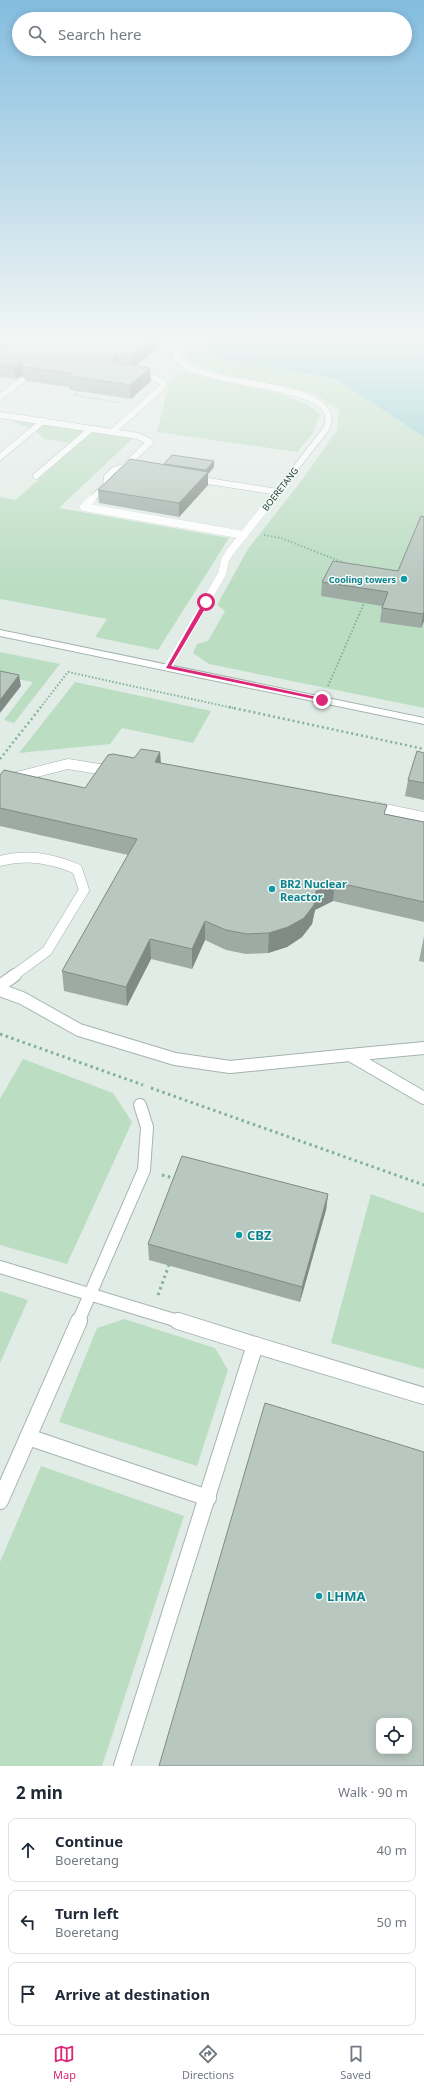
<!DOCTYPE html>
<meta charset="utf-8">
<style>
:root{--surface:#fff;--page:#f6f6f7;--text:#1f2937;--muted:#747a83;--line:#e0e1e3;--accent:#db2777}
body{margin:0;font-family:"Noto Sans",sans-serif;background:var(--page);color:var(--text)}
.controls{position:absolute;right:12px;bottom:12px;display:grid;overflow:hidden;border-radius:8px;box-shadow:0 2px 10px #0003}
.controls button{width:36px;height:36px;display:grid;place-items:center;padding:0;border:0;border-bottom:1px solid var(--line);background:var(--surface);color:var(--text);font:20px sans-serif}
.stop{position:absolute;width:12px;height:12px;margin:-9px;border:3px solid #db2777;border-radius:50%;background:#fff}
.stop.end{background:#db2777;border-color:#fff;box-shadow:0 1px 4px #0008}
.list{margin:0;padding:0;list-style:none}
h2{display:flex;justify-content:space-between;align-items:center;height:52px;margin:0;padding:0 16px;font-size:17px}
h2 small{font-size:13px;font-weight:400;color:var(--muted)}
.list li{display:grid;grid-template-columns:26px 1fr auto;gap:12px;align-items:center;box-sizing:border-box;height:64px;margin:0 8px 8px;padding:0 8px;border:1px solid var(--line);border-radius:8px}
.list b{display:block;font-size:15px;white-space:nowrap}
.list p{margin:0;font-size:13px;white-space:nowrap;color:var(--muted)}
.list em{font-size:13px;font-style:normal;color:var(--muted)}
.icon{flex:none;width:22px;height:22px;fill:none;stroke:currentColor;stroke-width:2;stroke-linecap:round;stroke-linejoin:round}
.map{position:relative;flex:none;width:424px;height:1766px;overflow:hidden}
.search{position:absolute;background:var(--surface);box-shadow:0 2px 10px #0003;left:12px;right:12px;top:12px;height:44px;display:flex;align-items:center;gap:10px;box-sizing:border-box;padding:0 14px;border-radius:22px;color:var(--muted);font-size:15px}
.sheet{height:268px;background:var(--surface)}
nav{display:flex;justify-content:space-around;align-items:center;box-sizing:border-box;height:56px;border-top:1px solid var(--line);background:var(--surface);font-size:11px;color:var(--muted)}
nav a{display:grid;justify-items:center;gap:2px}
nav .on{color:var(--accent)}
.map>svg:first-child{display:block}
.green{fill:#bbddc2}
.water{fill:#8bcbd1}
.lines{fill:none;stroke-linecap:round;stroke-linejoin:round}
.service-far4-casing{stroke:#a5b4ae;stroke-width:7}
.service-far3-casing{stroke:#a5b4ae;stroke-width:8}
.service-far2-casing{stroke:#a5b4ae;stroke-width:11}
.service-far1-casing{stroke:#a5b4ae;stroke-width:14}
.service-casing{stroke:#a5b4ae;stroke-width:18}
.minor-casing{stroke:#a5b4ae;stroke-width:2}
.path-far3{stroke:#83b09f;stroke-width:1.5;stroke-dasharray:1 1.5;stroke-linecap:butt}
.path-far2{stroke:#83b09f;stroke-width:2;stroke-dasharray:1.5 2;stroke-linecap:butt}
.path-far1{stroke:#83b09f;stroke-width:2.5;stroke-dasharray:2 3;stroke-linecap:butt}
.path{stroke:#83b09f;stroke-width:3;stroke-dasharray:2.5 3.5;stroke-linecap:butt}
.service-far4{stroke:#fff;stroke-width:6}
.service-far3{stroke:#fff;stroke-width:8}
.service-far2{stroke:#fff;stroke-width:10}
.service-far1{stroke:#fff;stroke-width:12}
.service{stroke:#fff;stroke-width:16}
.minor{fill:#fff;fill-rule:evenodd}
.wall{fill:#9eaba5}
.shaded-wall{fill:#818b86}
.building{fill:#b8c7c0;stroke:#818b86;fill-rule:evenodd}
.route{fill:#db2777}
.culture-dot{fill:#0f9aa8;stroke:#f3f9f5;stroke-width:1.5}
.labels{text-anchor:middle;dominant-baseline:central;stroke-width:3;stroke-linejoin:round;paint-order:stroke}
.far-street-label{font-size:9px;fill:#223d34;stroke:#f3f9f5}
.far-culture-label{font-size:9px;font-weight:bold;fill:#0d838f;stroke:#f3f9f5;text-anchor:end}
.culture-label{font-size:11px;font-weight:bold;fill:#0d838f;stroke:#f3f9f5;text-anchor:start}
.near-culture-label{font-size:13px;font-weight:bold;fill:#0d838f;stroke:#f3f9f5;text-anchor:start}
</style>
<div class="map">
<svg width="424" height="1766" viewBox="0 0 424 1766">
<rect width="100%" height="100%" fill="#e2ece7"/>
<g class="green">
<polygon points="194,337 219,337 203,347 222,360 334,378 424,437 424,708 209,664 193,653 197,644 208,641 225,611 217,605 248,549 302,480 337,430 339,410 313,393 221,373 192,363 183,351 187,342"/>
<polygon points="181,372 280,394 307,404 320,414 313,433 297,452 157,432 170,380"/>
<polygon points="14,420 133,438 59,508 229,538 158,650 95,637 107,619 0,599 0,497 16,500 78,444 44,439 35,430 16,423"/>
<polygon points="0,652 60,664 14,723 4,720 33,682 0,676"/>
<polygon points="75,682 211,711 193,743 122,728 110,744 19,753"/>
<polygon points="23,1059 113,1093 132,1122 67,1264 0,1245 0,1099"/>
<polygon points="371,1194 424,1213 424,1369 331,1343"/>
<polygon points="0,1291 28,1300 0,1363"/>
<polygon points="124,1319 215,1348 228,1370 197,1466 59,1422 97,1328"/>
<polygon points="41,1466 184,1516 102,1766 0,1766 0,1562"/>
</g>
<polygon class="water" points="219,337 424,337 424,437 334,378 222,360 202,347"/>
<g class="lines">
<g class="service-far4-casing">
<g id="service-far4">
<path d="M186,337L178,344L175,351C177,392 351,375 326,429L271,500"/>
<polyline points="0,397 22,380"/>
<polyline points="0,415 138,436 150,442 124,467 114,470 107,477 106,485 91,500"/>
<polyline points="112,432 162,387 164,383 150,376 137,374"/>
<polyline points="0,457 43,421"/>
<polyline points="36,476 91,429"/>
<polyline points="195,479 278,492"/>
</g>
</g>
<g class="service-far3-casing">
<g id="service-far3">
<polyline points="92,499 84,507 244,535"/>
<polyline points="168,667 222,574 225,560 230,552 272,499"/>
</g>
</g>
<g class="service-far2-casing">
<g id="service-far2">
<polyline points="0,787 5,780 68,764 99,769 110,768"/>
<polyline points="375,807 424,817"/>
<path d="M0,861C28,854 50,858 77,869L84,890L47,951L13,976"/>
</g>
</g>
<g class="service-far1-casing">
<g id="service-far1">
<polyline points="0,986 15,975"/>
<polyline points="0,990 22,998 79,1030 175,1059 230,1067 350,1055 424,1098"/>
<polyline points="350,1055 424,1048"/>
<polyline points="0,1267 181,1322"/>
<polyline points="78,1322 144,1170 147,1127 140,1105"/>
</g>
</g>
<g class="service-casing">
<g id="service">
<polyline points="255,1345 424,1396"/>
<polyline points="28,1437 208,1498"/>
<polyline points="0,1501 79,1321"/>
<polyline points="122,1766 255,1345 178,1321"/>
</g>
</g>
<g class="minor-casing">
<polygon id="minor" points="0,630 424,718 424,724 0,636"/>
</g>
<polyline class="path-far3" points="78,391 74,395 120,403"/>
<g class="path-far2">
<polyline points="264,535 281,538 347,564"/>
<polyline points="328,686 365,601"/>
<polyline points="40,708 68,672 233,708"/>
</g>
<g class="path-far1">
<polyline points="229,707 424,749"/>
<polyline points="0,759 41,707"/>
</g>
<g class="path">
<polyline points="0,1034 143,1085"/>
<polyline points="151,1088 424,1185"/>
<polyline points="162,1175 177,1179"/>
<polyline points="158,1295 169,1265"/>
</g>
<use href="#service-far4" class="service-far4"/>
<use href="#service-far3" class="service-far3"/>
<use href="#service-far2" class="service-far2"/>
<use href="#service-far1" class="service-far1"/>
<use href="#service" class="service"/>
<use href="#minor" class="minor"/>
</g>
<g class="wall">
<polygon points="0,337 169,337 136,366 151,381 131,399 70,390 69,387 26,381 23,376 16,379 0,377"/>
<polygon points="214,461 214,467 208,474 208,485 179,517 99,503 98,490 164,465 164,464"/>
<polygon points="424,517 424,621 421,628 380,622 382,606 321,596 322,582 398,571"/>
<polygon points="160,752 161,763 386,814 424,822 424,922 333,901 315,910 312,924 302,937 287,947 268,953 246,954 226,950 205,940 192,969 151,959 127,1006 64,991 62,971 128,855 0,826 0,775 85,788 134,758"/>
<polygon points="424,753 424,800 405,796 408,780"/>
<polygon points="424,936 424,962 419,961"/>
<polygon points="328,1194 326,1210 300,1302 149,1260 148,1244"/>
</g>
<g class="shaded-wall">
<polygon points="154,337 169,337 132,369 131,356"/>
<polygon points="118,354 119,368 114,374 114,356"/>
<polygon points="22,362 23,376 16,379 14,366"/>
<polygon points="150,368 151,381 131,399 130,385"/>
<polygon points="214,461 214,467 208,474 208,485 179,517 179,503 206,473 206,470"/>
<polygon points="424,611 424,621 421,628 423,614"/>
<polygon points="19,675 21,686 0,713 0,700"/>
<polygon points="160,752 161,771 155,762"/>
<polygon points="335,882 333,901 315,910 312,924 302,937 287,947 268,953 269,933 316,891"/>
<polygon points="205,921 205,940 192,969 192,949"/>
<polygon points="150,939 151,959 127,1006 126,987"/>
<polygon points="328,1194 326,1210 300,1302 302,1287"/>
</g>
<g class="building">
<polygon points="0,337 154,337 131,356 118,354 114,356 113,361 116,363 150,368 130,385 69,376 72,374 25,367 22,362 14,366 0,364"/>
<polygon points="172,455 214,461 206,470 164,464"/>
<polygon points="130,459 208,472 179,503 98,490"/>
<polygon points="421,516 424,517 424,611 423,614 382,608 388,592 322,582 333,561 398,571"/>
<polygon points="0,671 19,675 0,700"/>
<polygon points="141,749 160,752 155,762 387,805 384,814 424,822 424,902 335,882 316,891 314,905 304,918 288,927 269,933 247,934 226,930 205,921 192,949 150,939 126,987 62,971 137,839 0,808 0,775 4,770 85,788 108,755 113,754 134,758"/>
<polygon points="417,751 424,753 424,783 408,780"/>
<polygon points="182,1156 328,1194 302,1287 148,1244"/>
<path d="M265,1403L424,1452V1766H159ZM379,1721H409V1751H379Z"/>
</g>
<linearGradient id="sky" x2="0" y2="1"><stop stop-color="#83bddf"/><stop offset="0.58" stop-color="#f2f6f4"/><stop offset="1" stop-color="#f2f6f4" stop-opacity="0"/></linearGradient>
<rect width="424" height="585" fill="url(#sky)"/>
<polygon class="route" points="204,601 209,602 171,666 322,698 324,701 166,668"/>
<g class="culture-dot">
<circle cx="404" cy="579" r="4"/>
<circle cx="272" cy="889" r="4"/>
<circle cx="239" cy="1235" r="4"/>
<circle cx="319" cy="1596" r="4"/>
</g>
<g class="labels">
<g class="far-street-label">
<text transform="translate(280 489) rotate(-52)">BOERETANG</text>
</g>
<g class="far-culture-label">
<text x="396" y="579">Cooling towers</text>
</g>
<g class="culture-label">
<text x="280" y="883">BR2 Nuclear<tspan x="280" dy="13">Reactor</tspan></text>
</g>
<g class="near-culture-label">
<text x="247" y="1235">CBZ</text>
<text x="327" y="1596">LHMA</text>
</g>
</g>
</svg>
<div class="controls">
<button><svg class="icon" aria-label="locate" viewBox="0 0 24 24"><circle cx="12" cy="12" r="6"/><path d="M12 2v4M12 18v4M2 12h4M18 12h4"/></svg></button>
</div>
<div class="stop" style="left:206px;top:602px"></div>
<div class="stop end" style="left:322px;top:700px"></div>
<div class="search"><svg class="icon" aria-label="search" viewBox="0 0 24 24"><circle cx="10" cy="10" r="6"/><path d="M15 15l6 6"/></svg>Search here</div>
</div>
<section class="sheet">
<h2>2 min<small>Walk · 90 m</small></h2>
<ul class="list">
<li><svg class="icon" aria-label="ahead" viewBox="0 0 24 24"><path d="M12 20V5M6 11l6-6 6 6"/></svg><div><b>Continue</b><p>Boeretang</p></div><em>40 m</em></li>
<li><svg class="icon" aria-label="left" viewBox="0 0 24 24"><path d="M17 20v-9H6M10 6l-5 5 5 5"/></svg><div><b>Turn left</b><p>Boeretang</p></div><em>50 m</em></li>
<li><svg class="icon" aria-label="arrive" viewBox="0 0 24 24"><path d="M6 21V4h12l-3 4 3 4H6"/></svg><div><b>Arrive at destination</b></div></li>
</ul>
</section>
<nav>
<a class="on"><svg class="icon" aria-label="map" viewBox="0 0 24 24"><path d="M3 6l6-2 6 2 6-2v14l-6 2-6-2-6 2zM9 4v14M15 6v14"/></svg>Map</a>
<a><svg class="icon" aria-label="directions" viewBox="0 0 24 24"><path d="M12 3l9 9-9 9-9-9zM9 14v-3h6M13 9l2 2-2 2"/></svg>Directions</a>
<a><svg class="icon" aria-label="saved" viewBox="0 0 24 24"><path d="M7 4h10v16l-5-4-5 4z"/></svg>Saved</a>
</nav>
